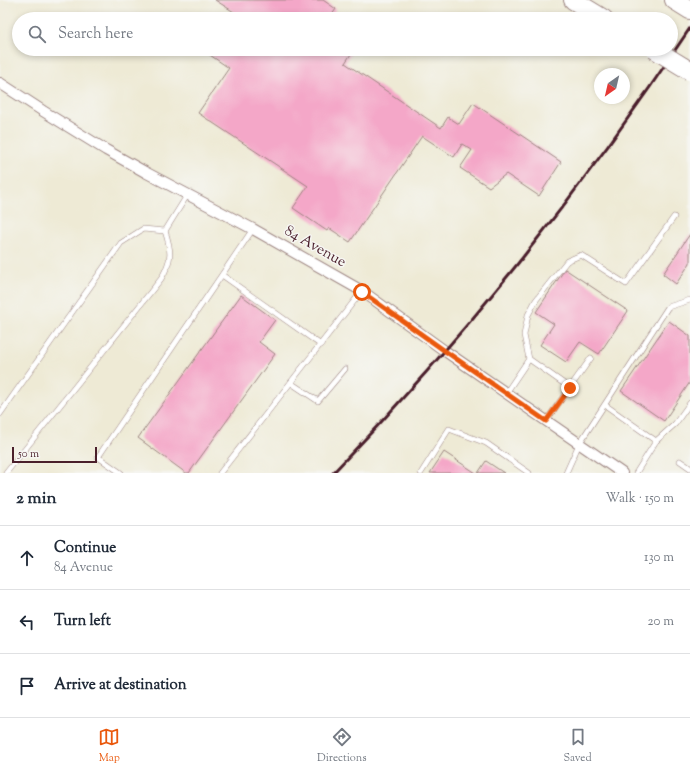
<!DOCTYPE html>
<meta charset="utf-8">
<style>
:root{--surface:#fff;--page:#f6f6f7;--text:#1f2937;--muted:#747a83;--line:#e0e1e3;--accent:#ea580c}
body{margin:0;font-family:"Sorts Mill Goudy",serif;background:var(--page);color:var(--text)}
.compass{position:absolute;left:594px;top:68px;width:36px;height:36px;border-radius:50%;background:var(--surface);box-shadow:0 2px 6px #0003;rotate:214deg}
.scale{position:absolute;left:12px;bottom:10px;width:85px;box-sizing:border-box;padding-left:4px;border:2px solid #4a1f2b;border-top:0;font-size:11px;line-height:14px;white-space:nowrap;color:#4a1f2b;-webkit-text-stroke:3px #f6f6f2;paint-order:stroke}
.stop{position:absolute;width:12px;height:12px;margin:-9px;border:3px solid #ea580c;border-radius:50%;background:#fff}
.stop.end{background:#ea580c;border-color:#fff;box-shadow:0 1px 4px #0008}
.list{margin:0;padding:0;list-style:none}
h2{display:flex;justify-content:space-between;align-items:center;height:52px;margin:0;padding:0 16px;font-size:17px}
h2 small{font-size:13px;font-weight:400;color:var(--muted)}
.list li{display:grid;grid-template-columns:26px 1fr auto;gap:12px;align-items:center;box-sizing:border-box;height:64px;padding:0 16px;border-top:1px solid var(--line)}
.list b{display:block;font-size:15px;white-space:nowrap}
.list p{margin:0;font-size:13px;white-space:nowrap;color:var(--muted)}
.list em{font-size:13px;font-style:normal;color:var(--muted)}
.icon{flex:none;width:22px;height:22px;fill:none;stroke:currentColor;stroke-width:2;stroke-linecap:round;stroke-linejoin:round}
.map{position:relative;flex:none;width:690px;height:473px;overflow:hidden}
.search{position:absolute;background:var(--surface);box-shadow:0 2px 6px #0003;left:12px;right:12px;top:12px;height:44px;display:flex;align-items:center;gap:10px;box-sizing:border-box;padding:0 14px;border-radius:22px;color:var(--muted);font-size:15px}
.sheet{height:244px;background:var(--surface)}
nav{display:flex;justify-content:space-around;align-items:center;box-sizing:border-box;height:56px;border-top:1px solid var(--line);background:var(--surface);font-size:11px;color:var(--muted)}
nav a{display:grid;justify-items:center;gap:2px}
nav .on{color:var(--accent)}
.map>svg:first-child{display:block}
.building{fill:#f4a7c8}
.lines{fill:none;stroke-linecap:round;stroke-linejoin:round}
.service-casing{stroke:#9c8480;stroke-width:6}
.minor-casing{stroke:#9c8480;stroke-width:12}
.motorway-casing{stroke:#9c8480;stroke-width:20}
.service{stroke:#fff;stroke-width:5}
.minor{stroke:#fff;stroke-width:10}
.motorway{stroke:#fff;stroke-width:18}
.rail{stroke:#4a1f2b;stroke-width:3}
.motorway-bridge-casing{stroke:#9c8480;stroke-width:20;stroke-linecap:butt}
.motorway-bridge{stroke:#fff;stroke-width:18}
.route{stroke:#ea580c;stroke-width:5}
.labels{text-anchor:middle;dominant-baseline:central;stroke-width:3;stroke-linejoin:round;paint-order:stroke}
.street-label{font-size:15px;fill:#4a1f2b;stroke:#f6f6f2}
</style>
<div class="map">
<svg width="690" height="473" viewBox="0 0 690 473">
<rect width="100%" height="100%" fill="#f6f6f2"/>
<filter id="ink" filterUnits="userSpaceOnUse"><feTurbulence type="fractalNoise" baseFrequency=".025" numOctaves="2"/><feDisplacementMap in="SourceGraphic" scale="8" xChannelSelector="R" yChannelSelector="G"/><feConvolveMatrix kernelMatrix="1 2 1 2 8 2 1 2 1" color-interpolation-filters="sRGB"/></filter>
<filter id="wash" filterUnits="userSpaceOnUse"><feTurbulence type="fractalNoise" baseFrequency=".012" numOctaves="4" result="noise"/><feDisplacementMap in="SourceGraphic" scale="16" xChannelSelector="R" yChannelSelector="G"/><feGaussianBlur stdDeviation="0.9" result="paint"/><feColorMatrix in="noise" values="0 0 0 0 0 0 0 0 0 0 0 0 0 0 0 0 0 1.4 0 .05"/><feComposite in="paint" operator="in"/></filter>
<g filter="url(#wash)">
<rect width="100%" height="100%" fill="#eeead5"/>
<g id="blocks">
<g class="building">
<polygon points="215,0 323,0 336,9 329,19 229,19 234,12"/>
<polygon points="209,49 351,49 353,51 345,63 441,128 448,117 459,124 473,103 561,162 539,196 506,174 489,187 460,168 472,150 462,144 454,157 422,136 350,242 329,228 327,231 293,208 308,186 198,113 229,68 207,53"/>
<polygon points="690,234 690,263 676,284 663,274"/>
<polygon points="565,269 628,311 599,354 580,342 566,362 540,345 554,324 536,312"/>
<polygon points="241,295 275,320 259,342 275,354 189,473 186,473 138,438"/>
<polygon points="669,321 690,336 690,382 664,421 621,391"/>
<polygon points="444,452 476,473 430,473"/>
<polygon points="486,461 504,473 478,473"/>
</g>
</g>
</g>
<g filter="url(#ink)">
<use href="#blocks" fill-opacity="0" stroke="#9c8480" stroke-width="1"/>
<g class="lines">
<g class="service-casing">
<g id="service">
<polyline points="165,231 188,194"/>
<polyline points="222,275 321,345"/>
<polyline points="529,359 524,335 528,315 536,300 567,261 581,255 626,284 674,217"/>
<polyline points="291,383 318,401 345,369"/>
<polyline points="506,393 529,359 570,388"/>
<polyline points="605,405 656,441"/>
<polyline points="0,414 121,243 143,229 165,231"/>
<polyline points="546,421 591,358"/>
<polyline points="680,461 690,468"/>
<path d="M6,473L161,279C172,260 172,252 165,231"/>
<polyline points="121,473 98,457 253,229"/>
<polyline points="220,473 362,291"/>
<polyline points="421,473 449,429 486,443 529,473"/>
<polyline points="566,473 579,444 668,307 690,300"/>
<polyline points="636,473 656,441 675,424 690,403"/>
</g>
</g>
<g class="minor-casing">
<polyline id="minor" points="0,83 43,111 106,150 145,172 253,229 362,291 445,351 622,473"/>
</g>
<g class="motorway-casing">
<g id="motorway">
<polyline points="573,0 604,19"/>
<polyline points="674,0 690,10"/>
</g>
</g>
<use href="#service" class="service"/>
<use href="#minor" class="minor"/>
<use href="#motorway" class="motorway"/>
<path class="rail" d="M333,473C465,336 585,187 690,28"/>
<g class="motorway-bridge-casing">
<polyline id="motorway-bridge" points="654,49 690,71"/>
</g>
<use href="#motorway-bridge" class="motorway-bridge"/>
</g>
</g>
<g class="lines" filter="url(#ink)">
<polyline class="route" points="362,292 445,351 546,421 570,388"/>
</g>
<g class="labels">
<g class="street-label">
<text transform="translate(315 247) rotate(30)">84 Avenue</text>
</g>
</g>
</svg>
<svg class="compass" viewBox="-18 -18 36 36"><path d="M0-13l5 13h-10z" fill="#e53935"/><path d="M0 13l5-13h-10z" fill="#747a83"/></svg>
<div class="scale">50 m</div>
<div class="stop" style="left:362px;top:292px"></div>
<div class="stop end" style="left:570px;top:388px"></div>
<div class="search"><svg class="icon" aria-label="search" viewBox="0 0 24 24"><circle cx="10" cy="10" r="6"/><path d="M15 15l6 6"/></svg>Search here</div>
</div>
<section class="sheet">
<h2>2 min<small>Walk · 150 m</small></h2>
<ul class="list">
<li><svg class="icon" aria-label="ahead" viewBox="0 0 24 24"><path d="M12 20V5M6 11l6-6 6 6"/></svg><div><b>Continue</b><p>84 Avenue</p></div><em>130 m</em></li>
<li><svg class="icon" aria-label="left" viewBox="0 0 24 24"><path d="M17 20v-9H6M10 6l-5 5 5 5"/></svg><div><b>Turn left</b></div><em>20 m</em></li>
<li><svg class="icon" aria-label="arrive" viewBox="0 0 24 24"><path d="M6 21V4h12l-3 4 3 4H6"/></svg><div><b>Arrive at destination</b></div></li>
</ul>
</section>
<nav>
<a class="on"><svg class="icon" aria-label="map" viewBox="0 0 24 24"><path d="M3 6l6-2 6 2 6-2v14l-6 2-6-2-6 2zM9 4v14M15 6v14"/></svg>Map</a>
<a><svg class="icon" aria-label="directions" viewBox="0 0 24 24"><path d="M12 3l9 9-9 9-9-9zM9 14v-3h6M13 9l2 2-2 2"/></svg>Directions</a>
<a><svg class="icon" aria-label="saved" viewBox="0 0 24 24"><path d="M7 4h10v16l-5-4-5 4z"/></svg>Saved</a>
</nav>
